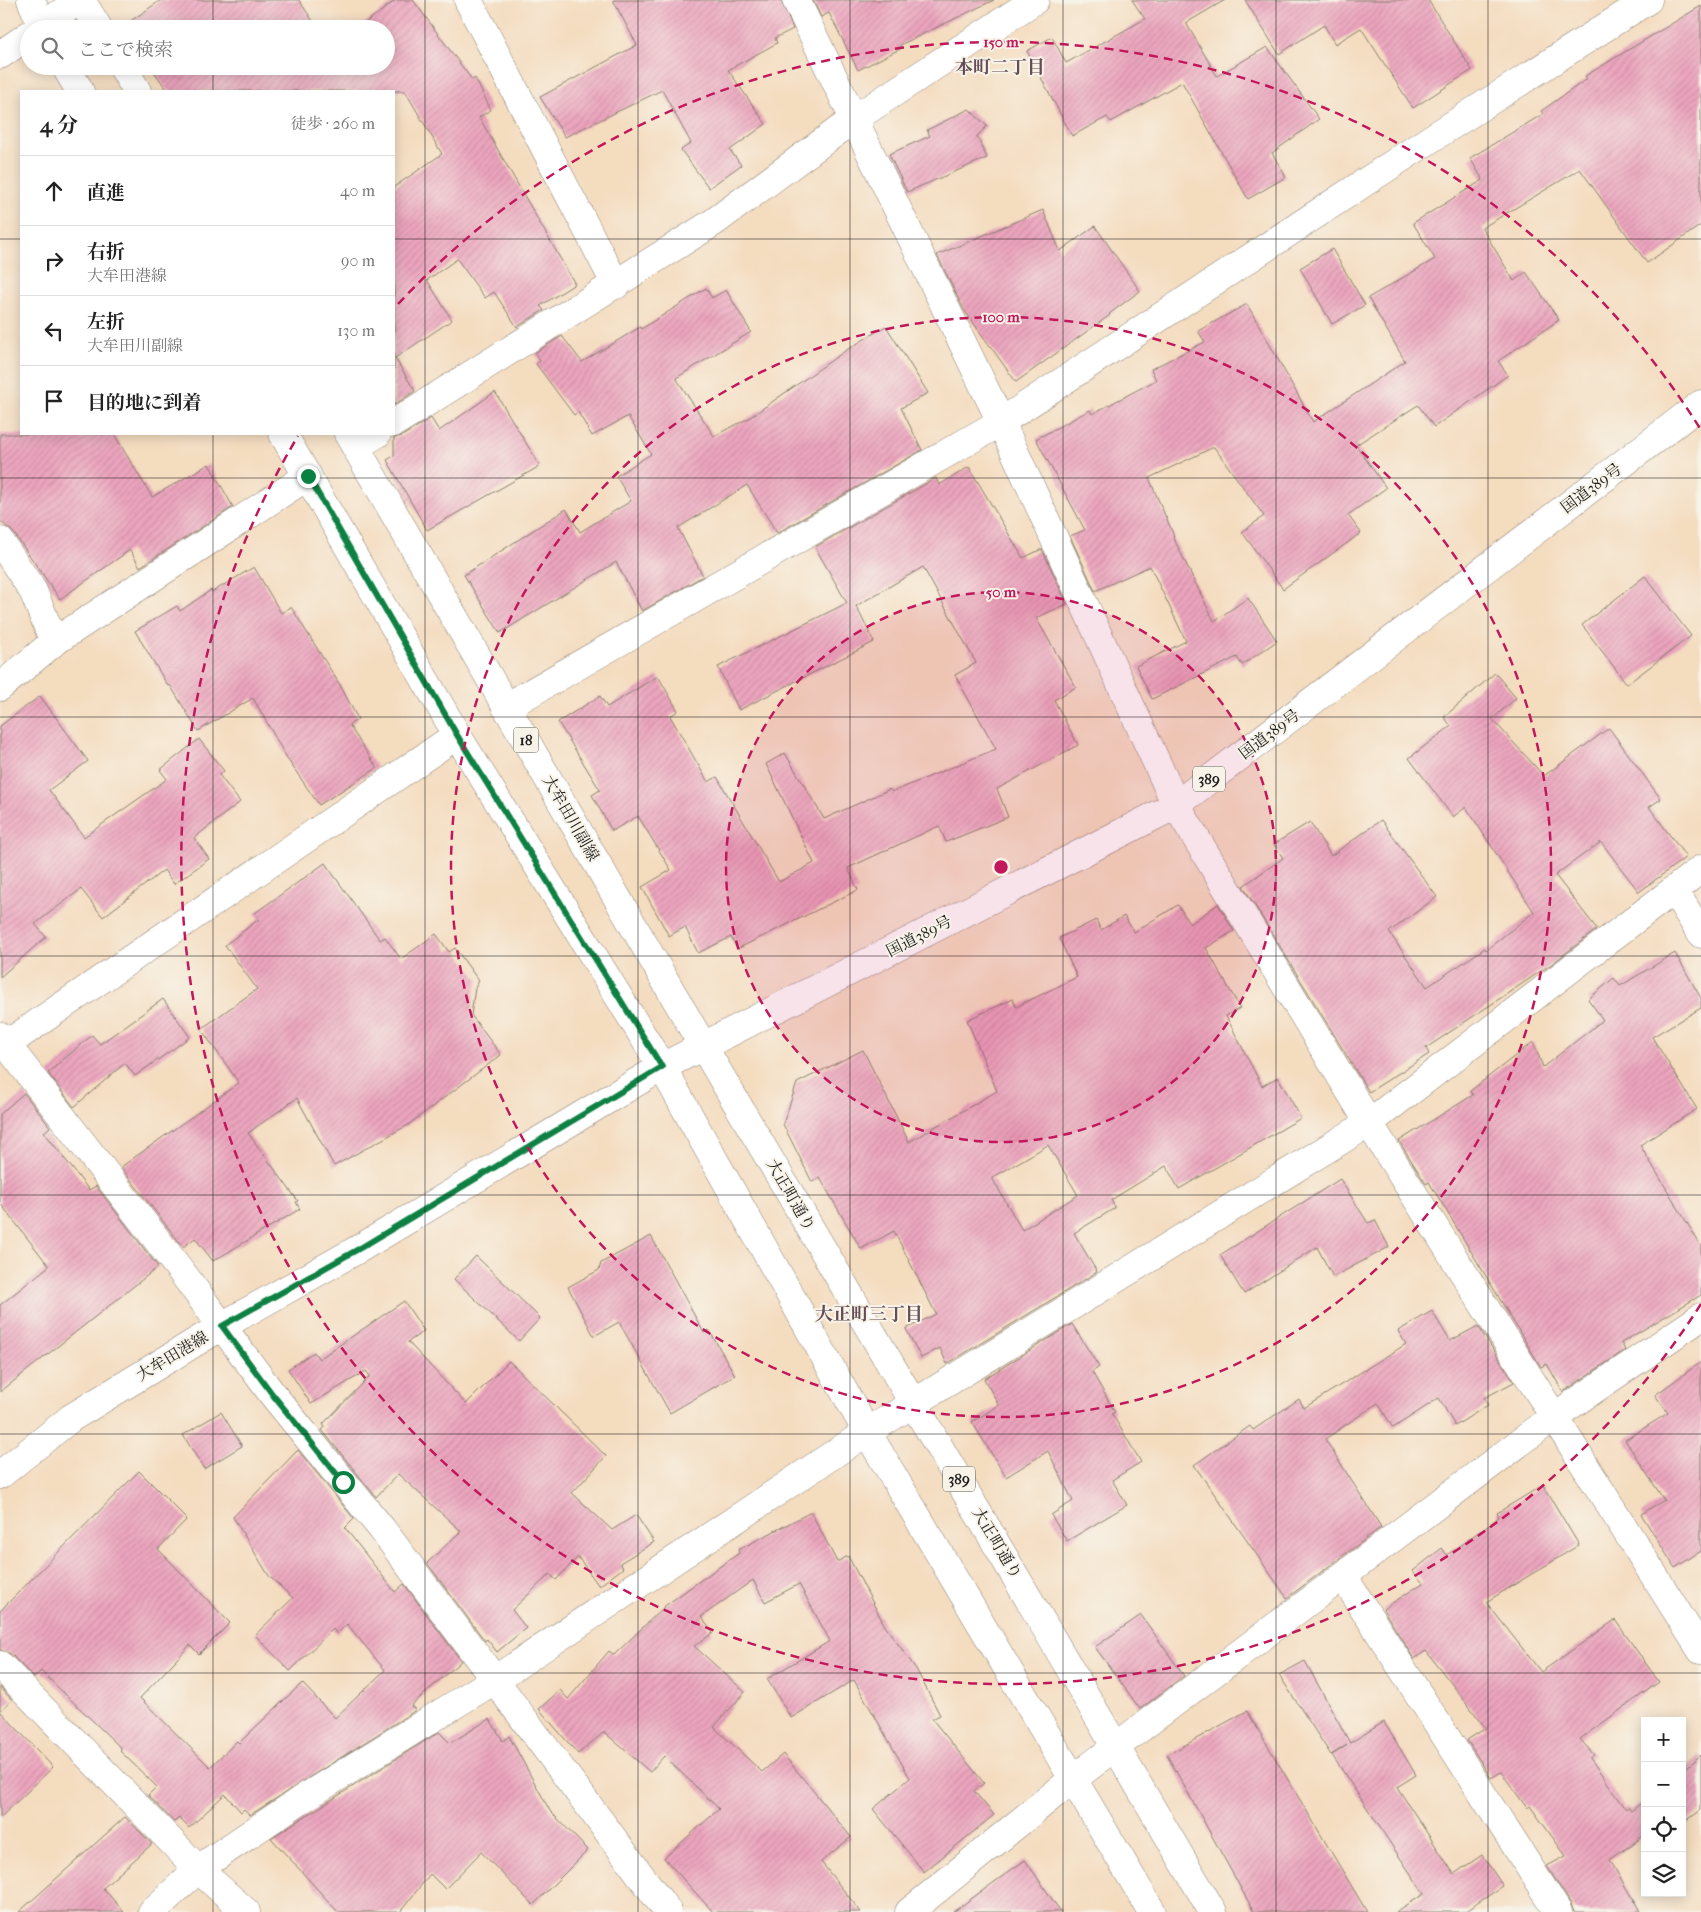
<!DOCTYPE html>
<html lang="ja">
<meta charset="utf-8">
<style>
:root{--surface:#fff;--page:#f6f6f6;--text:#222;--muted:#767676;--line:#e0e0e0}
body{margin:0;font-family:"IM FELL French Canon","Noto Serif JP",serif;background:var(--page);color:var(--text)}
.controls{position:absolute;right:15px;bottom:15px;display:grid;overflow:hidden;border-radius:0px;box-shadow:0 2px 12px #0003}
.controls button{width:45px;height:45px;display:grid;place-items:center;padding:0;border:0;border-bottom:1px solid var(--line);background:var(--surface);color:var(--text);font:25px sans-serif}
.stop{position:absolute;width:15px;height:15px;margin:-11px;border:4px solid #0b8043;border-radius:50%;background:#fff}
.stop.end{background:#0b8043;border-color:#fff;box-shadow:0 1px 5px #0008}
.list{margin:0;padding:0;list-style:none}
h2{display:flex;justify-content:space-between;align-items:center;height:65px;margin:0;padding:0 20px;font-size:21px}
h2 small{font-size:16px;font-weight:400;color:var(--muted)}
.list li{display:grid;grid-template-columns:32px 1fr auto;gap:15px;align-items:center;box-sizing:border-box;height:70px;padding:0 20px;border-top:1px solid var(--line)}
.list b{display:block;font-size:19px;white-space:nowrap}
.list p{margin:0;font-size:16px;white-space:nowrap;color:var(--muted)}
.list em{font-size:16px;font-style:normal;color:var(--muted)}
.icon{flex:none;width:28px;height:28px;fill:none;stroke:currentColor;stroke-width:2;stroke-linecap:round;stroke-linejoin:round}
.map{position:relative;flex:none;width:1701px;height:1912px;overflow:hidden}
.search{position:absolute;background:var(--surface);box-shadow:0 2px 12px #0003;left:20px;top:20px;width:375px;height:55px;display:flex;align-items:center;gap:12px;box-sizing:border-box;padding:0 18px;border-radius:28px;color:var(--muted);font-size:19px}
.panel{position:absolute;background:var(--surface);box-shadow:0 2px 12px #0003;left:20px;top:90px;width:375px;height:345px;border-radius:0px}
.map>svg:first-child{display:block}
.building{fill:url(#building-hatch);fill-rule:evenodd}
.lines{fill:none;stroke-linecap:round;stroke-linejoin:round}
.street-casing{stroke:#887c6e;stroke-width:29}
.secondary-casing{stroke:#887c6e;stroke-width:29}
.primary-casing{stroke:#887c6e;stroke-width:29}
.highway-casing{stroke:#887c6e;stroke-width:29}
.street{stroke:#fff;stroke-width:28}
.secondary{stroke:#fff;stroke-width:28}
.primary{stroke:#fff;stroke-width:28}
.highway{stroke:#fff;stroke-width:28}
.route{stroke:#0b8043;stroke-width:6}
.grid{fill:none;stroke:#1c1c1c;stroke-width:1;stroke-opacity:0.55}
.ring{fill:none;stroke:#c2185b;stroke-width:2.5;stroke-dasharray:9 6}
.labels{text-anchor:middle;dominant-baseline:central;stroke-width:4;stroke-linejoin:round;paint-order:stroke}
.shield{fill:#f7f3e8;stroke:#5e5c59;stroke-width:1}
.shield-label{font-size:15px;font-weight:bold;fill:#1c1c1c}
.street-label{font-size:16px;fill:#1c1c1c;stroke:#f7f3e8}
.neighbourhood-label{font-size:18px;font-weight:bold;fill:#654c55;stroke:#f7f3e8}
.centre{fill:#c2185b;stroke:#f7f3e8;stroke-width:2.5}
.ring-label{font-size:15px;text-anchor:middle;font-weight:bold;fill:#c2185b;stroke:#f7f3e8;stroke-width:4;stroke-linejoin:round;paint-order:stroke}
</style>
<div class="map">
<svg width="1701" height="1912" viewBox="0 0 1701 1912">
<defs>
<pattern id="building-hatch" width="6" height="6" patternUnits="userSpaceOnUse" patternTransform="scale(1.25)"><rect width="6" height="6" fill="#eca5be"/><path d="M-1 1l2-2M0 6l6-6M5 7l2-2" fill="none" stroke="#ca8da3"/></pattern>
</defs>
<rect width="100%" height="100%" fill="#f7f3e8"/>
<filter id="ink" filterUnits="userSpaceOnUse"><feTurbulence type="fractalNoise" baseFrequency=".02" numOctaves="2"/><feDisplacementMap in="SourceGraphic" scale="10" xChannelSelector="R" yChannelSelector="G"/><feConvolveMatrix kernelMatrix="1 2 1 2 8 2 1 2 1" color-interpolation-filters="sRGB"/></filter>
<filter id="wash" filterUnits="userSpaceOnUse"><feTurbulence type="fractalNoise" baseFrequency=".0096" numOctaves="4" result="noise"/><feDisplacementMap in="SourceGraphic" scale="20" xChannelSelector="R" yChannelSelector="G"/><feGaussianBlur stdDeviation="1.12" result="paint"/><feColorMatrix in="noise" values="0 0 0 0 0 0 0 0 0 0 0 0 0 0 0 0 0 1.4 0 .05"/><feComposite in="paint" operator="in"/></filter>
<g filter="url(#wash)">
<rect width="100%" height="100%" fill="#f4dcbf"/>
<g id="blocks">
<g class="building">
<polygon points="161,0 299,0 318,29 124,29 122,27"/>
<polygon points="396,0 413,0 472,80 475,78 491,110 479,117 575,284 540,306 544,310 517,327 494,292 485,298 457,259 427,280 452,320 395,358 415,391 394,405 394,187 442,154 405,91 168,91 150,66 386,66 386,29 357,29"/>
<polygon points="613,0 781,0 793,29 775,38 777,43 728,70 766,124 730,150 741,165 709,188 681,150 691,143 662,90 565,137 540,97 637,45"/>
<polygon points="813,0 994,0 900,45 902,48 858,70 829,13 821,17"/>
<polygon points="1132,0 1225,0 1186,23 1217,76 1267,47 1319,119 1272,153 1286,177 1248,199 1182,82 1111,122 1107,117 1072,136 1027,51 1052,37 1066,63 1145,19"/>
<polygon points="1245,0 1428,0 1472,70 1413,108 1361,28 1335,44 1324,25 1279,54"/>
<polygon points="1701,6 1701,225 1647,263 1580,169 1482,228 1514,281 1526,272 1559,320 1498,361 1508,375 1434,427 1418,405 1356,445 1386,488 1348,515 1361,533 1283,589 1242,532 1264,516 1214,447 1149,478 1174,536 1173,537 1214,621 1248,598 1277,641 1242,665 1237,657 1152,699 1136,666 1186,641 1150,566 1095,591 1070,536 1085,530 1036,439 1090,410 1092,414 1156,380 1151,369 1205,342 1198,331 1247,304 1313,422 1405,361 1368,298 1435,259 1413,223 1483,180 1470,158 1543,114 1541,111 1587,79 1585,76"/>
<polygon points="969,109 987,126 977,136 987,158 907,192 889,154 930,136 927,130"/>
<polygon points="1043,210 1060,251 1095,226 1140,291 1109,314 1110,315 1016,382 964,310 937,255"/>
<polygon points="1332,249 1365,305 1332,324 1300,268"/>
<polygon points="706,288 712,298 726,290 751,332 676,378 714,436 749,418 845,351 886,326 928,393 901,408 922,450 777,533 747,485 678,528 703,576 642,611 616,562 500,633 464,575 566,509 580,532 631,501 616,476 651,454 628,416 592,436 578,412 574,415 536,364 540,361 535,353 562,336 582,362 640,327 641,329"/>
<polygon points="495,392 540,466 427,530 387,460 394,456 394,438 402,436 431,418 439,431"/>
<polygon points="0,434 114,434 152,497 209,464 233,507 140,567 130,550 60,599 13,532 0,521"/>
<polygon points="969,467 1023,558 1042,549 1067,604 1036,618 1076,687 1054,700 1078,745 997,789 1008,817 946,842 939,826 848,868 858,890 737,949 731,937 698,953 685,927 669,936 642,887 671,870 638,816 612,831 592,795 600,790 558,722 600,696 607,707 658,676 678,711 670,716 708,782 717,777 779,882 814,863 766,764 785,753 824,819 890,789 892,792 996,749 955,675 976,663 923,567 856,606 874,642 739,710 718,667 847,603 815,547 936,478 939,485"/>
<polygon points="254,567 281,613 291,607 340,685 358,719 349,725 377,768 319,805 288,760 253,698 198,731 170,685 168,686 135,631 177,606 180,611 211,590 212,592"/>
<polygon points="1645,576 1691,636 1627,684 1582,625"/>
<polygon points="1495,673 1516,698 1492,719 1544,776 1609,728 1661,799 1649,807 1686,857 1639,892 1601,842 1555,875 1597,929 1553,963 1426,1048 1429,1054 1369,1092 1243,886 1283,858 1274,844 1310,822 1331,856 1381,820 1437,897 1389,932 1427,987 1485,948 1486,950 1534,912 1466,807 1453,817 1409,758 1451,726 1444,717"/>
<polygon points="40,696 88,761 49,790 84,837 167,779 160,770 199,739 224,771 219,775 240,802 194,838 209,859 174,884 164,870 103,917 81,889 35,924 46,937 0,977 0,726"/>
<polygon points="325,863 380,940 385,937 401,959 436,934 449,952 455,948 479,981 475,988 471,1015 501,1055 408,1125 334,1166 297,1098 248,1133 298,1201 296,1202 300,1209 213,1261 195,1238 183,1247 121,1167 239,1083 201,1029 257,989 225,945 259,919 255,913"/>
<path d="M1218,904L1234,931L1206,948L1240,1008L1226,1016L1262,1086L1278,1077L1301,1118L1179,1189L1166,1166L1111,1200L1115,1208L1074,1233L1097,1272L947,1364L940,1348L921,1358L906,1329L936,1314L894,1231L861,1249L820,1178L812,1182L783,1124L797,1083L863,1050L909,1142L997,1091L967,1020L1013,999L1016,1007L1077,977L1059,938L1096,920L1101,930L1124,916L1134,932L1178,905L1190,924ZM1048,1145L1078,1195L1022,1230L992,1178Z"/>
<polygon points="1675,953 1701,998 1701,1008 1652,1037 1697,1109 1640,1145 1701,1246 1701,1295 1621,1343 1625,1350 1563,1392 1547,1364 1541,1367 1429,1182 1426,1184 1399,1141 1473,1095 1470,1091 1533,1042 1543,1067 1603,1020 1588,999 1614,978 1620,986"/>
<polygon points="163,999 190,1037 135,1076 125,1063 74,1107 48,1073 92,1035 100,1044"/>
<polygon points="24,1093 50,1127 44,1132 89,1190 96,1186 158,1267 0,1392 0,1305 49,1266 0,1203 0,1114"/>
<polygon points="1340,1179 1368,1223 1375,1220 1389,1247 1333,1277 1317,1247 1244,1294 1220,1255"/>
<polygon points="651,1236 704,1333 709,1330 735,1375 670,1413 619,1322 594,1336 568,1287 599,1270 601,1263"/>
<polygon points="476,1256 540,1318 519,1341 454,1279"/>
<polygon points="404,1301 424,1331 408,1342 466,1404 509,1361 606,1456 572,1493 612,1530 636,1515 654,1542 620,1563 623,1568 599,1586 578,1557 556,1580 550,1574 512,1610 526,1628 497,1652 487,1639 485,1641 427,1563 461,1531 398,1474 376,1497 322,1430 325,1427 323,1424 370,1376 366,1371 311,1404 288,1369 314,1352 319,1359"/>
<polygon points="1432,1311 1450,1341 1478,1326 1514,1382 1484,1398 1488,1405 1455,1426 1439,1398 1393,1428 1378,1403 1325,1439 1381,1527 1287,1598 1194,1465 1250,1426 1253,1430 1299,1399 1304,1408 1406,1344 1398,1331"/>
<polygon points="1072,1324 1099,1367 1092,1372 1115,1412 1112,1414 1141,1462 1112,1480 1127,1505 1067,1541 1051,1515 1073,1501 1048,1451 1006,1477 972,1422 999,1405 984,1379"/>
<polygon points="1701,1362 1701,1551 1675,1568 1641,1514 1664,1500 1625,1440 1668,1413 1655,1395"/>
<polygon points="221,1412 242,1446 204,1469 183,1435"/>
<polygon points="298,1450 354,1519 345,1528 395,1592 404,1584 461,1661 411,1706 416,1710 250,1815 244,1809 241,1812 225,1794 189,1828 179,1818 174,1822 148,1795 157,1787 120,1751 122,1749 41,1671 34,1678 11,1654 0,1650 0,1611 139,1471 187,1519 158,1549 230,1623 199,1654 190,1645 140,1698 210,1767 237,1741 239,1743 302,1683 335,1718 385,1670 347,1624 337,1634 333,1629 290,1671 255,1635 293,1598 269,1576 233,1517"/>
<polygon points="1543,1485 1579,1545 1486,1602 1541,1672 1615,1620 1659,1682 1580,1739 1594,1755 1590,1758 1626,1809 1628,1807 1631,1811 1645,1800 1645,1835 1610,1860 1640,1912 1574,1912 1571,1904 1547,1866 1566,1856 1530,1806 1527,1808 1501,1772 1491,1778 1467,1740 1486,1728 1426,1651 1414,1659 1383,1609 1423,1583 1413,1571 1442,1548 1447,1555 1499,1517 1497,1513"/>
<polygon points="811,1512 837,1562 848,1556 885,1626 916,1669 940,1715 932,1719 984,1783 974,1791 994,1815 924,1872 873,1809 910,1778 854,1680 791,1718 767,1679 830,1641 799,1584 765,1602 753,1580 701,1617 713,1633 694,1646 745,1692 714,1727 762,1772 783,1754 851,1837 821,1862 861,1912 713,1912 664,1858 719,1809 664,1756 650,1772 604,1732 578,1754 539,1709 560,1690 568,1699 609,1651 614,1655 666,1605 739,1553 738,1550"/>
<polygon points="1141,1615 1184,1676 1140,1709 1095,1647"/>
<polygon points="1305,1661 1350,1743 1384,1722 1416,1775 1397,1787 1454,1874 1482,1855 1503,1886 1464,1912 1396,1912 1424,1894 1332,1755 1347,1745 1331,1755 1279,1675"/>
<polygon points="0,1687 12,1700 0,1711"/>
<polygon points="0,1711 53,1767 0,1818"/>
<polygon points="1247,1711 1367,1912 1254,1912 1167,1755"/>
<polygon points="490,1719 503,1741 509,1736 550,1811 588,1850 533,1905 481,1852 445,1889 430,1874 400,1912 338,1912 271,1838 439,1732 450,1743"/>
<polygon points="1701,1755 1701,1810 1682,1824 1682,1770"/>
<polygon points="125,1817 152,1844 103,1888 124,1912 19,1912"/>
<polygon points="1025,1860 1061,1912 953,1912"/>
</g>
</g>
</g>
<g filter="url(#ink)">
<use href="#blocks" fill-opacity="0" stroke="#887c6e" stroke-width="1"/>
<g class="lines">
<g class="street-casing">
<g id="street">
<polyline points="468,0 616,285"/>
<polyline points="796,0 1001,422 1176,805 1369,1123 1701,1650"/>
<polyline points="37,29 80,0"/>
<polyline points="0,55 29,35"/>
<polyline points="394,423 714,222 854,119 1035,0"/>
<polyline points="356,446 377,434"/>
<polyline points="0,541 33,591 54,642"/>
<polyline points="0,687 54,642 308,476"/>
<polyline points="506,707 1001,422 1432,138 1648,0"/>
<polyline points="1674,890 1701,934"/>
<polyline points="0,1036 181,1271 273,1395 382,1529 668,1912"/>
<polyline points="7,1044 457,735"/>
<polyline points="1343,1576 1558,1912"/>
<polyline points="0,1665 198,1869 246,1912"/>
<polyline points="152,1912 198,1869 299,1801 496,1679 867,1432 1369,1123 1701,869"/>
<polyline points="909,1912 1073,1779 1555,1416 1701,1317"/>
</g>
</g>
<g class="secondary-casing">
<polyline id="secondary" points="0,1475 71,1418 222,1326 362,1247 662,1067"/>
</g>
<g class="primary-casing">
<g id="primary">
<polyline points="31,0 43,29"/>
<polyline points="81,0 99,29"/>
<polyline points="65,66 80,91"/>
<polyline points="122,66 137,91"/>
<polyline points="283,434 457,735 662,1067"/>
<polyline points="348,434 703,1046"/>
</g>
</g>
<g class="highway-casing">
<g id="highway">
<polyline points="703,1046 1213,1912"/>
<polyline points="1152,1912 867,1432 662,1067 1176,805 1701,404"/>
</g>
</g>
<use href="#street" class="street"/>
<use href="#secondary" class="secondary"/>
<use href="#primary" class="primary"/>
<use href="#highway" class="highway"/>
</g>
</g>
<g class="lines" filter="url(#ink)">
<polyline class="route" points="308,476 457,735 662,1067 362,1247 222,1326 273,1395 343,1482"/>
</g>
<path class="grid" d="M213,0V29M425,0V1912M638,0V1912M850,0V1912M1063,0V1912M1276,0V1912M1488,0V1912M213,66V91M0,239H21M394,239H1701M213,434V1912M0,478H1701M0,717H1701M0,956H1701M0,1195H1701M0,1434H1701M0,1673H1701"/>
<circle cx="1001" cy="867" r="275" fill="#c2185b" fill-opacity=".12"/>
<g class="ring">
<circle cx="1001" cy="867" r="275"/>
<circle cx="1001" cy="867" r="550"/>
<path d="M1701 1304A825 825 0 0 1 298 436M398 304A825 825 0 0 1 1701 430"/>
</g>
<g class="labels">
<g class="shield">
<rect x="513.5" y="727.5" width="25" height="25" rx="4"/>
<rect x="1193" y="766.5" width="32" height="25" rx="4"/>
<rect x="943" y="1466.5" width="32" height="25" rx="4"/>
</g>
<g class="shield-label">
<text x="526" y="740">18</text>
<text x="1209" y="779">389</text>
<text x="959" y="1479">389</text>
</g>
<g class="street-label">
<text transform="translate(1591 488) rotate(-37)">国道389号</text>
<text transform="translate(1269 734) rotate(-37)">国道389号</text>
<text transform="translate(571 818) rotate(60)">大牟田川副線</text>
<text transform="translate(919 936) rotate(-27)">国道389号</text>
<text transform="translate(791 1195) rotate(60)">大正町通り</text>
<text transform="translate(172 1356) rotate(-31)">大牟田港線</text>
<text transform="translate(997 1543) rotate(59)">大正町通り</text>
</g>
<g class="neighbourhood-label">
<text x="1000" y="67">本町二丁目</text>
<text x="869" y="1314">大正町三丁目</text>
</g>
</g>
<circle cx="1001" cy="867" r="8" class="centre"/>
<g class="ring-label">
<text x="1001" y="47">150 m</text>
<text x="1001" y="322">100 m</text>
<text x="1001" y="597">50 m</text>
</g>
</svg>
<div class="controls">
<button>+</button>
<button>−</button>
<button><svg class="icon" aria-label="locate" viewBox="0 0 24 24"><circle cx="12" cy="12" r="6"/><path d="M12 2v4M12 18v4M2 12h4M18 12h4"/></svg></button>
<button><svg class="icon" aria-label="layers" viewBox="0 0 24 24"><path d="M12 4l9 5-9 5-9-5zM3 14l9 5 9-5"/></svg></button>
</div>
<div class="stop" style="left:343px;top:1482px"></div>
<div class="stop end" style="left:308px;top:476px"></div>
<div class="search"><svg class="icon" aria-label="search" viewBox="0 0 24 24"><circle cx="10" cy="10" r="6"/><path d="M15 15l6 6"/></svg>ここで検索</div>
<section class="panel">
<h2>4 分<small>徒歩 · 260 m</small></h2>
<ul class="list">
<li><svg class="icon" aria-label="ahead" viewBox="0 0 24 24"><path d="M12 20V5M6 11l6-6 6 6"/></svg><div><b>直進</b></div><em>40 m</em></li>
<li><svg class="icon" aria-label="right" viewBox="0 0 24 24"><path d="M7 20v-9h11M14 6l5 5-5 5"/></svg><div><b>右折</b><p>大牟田港線</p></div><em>90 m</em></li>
<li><svg class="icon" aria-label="left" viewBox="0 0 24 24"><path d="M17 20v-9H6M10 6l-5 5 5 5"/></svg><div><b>左折</b><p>大牟田川副線</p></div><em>130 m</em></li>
<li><svg class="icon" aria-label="arrive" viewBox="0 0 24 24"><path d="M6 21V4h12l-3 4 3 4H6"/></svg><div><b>目的地に到着</b></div></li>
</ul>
</section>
</div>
